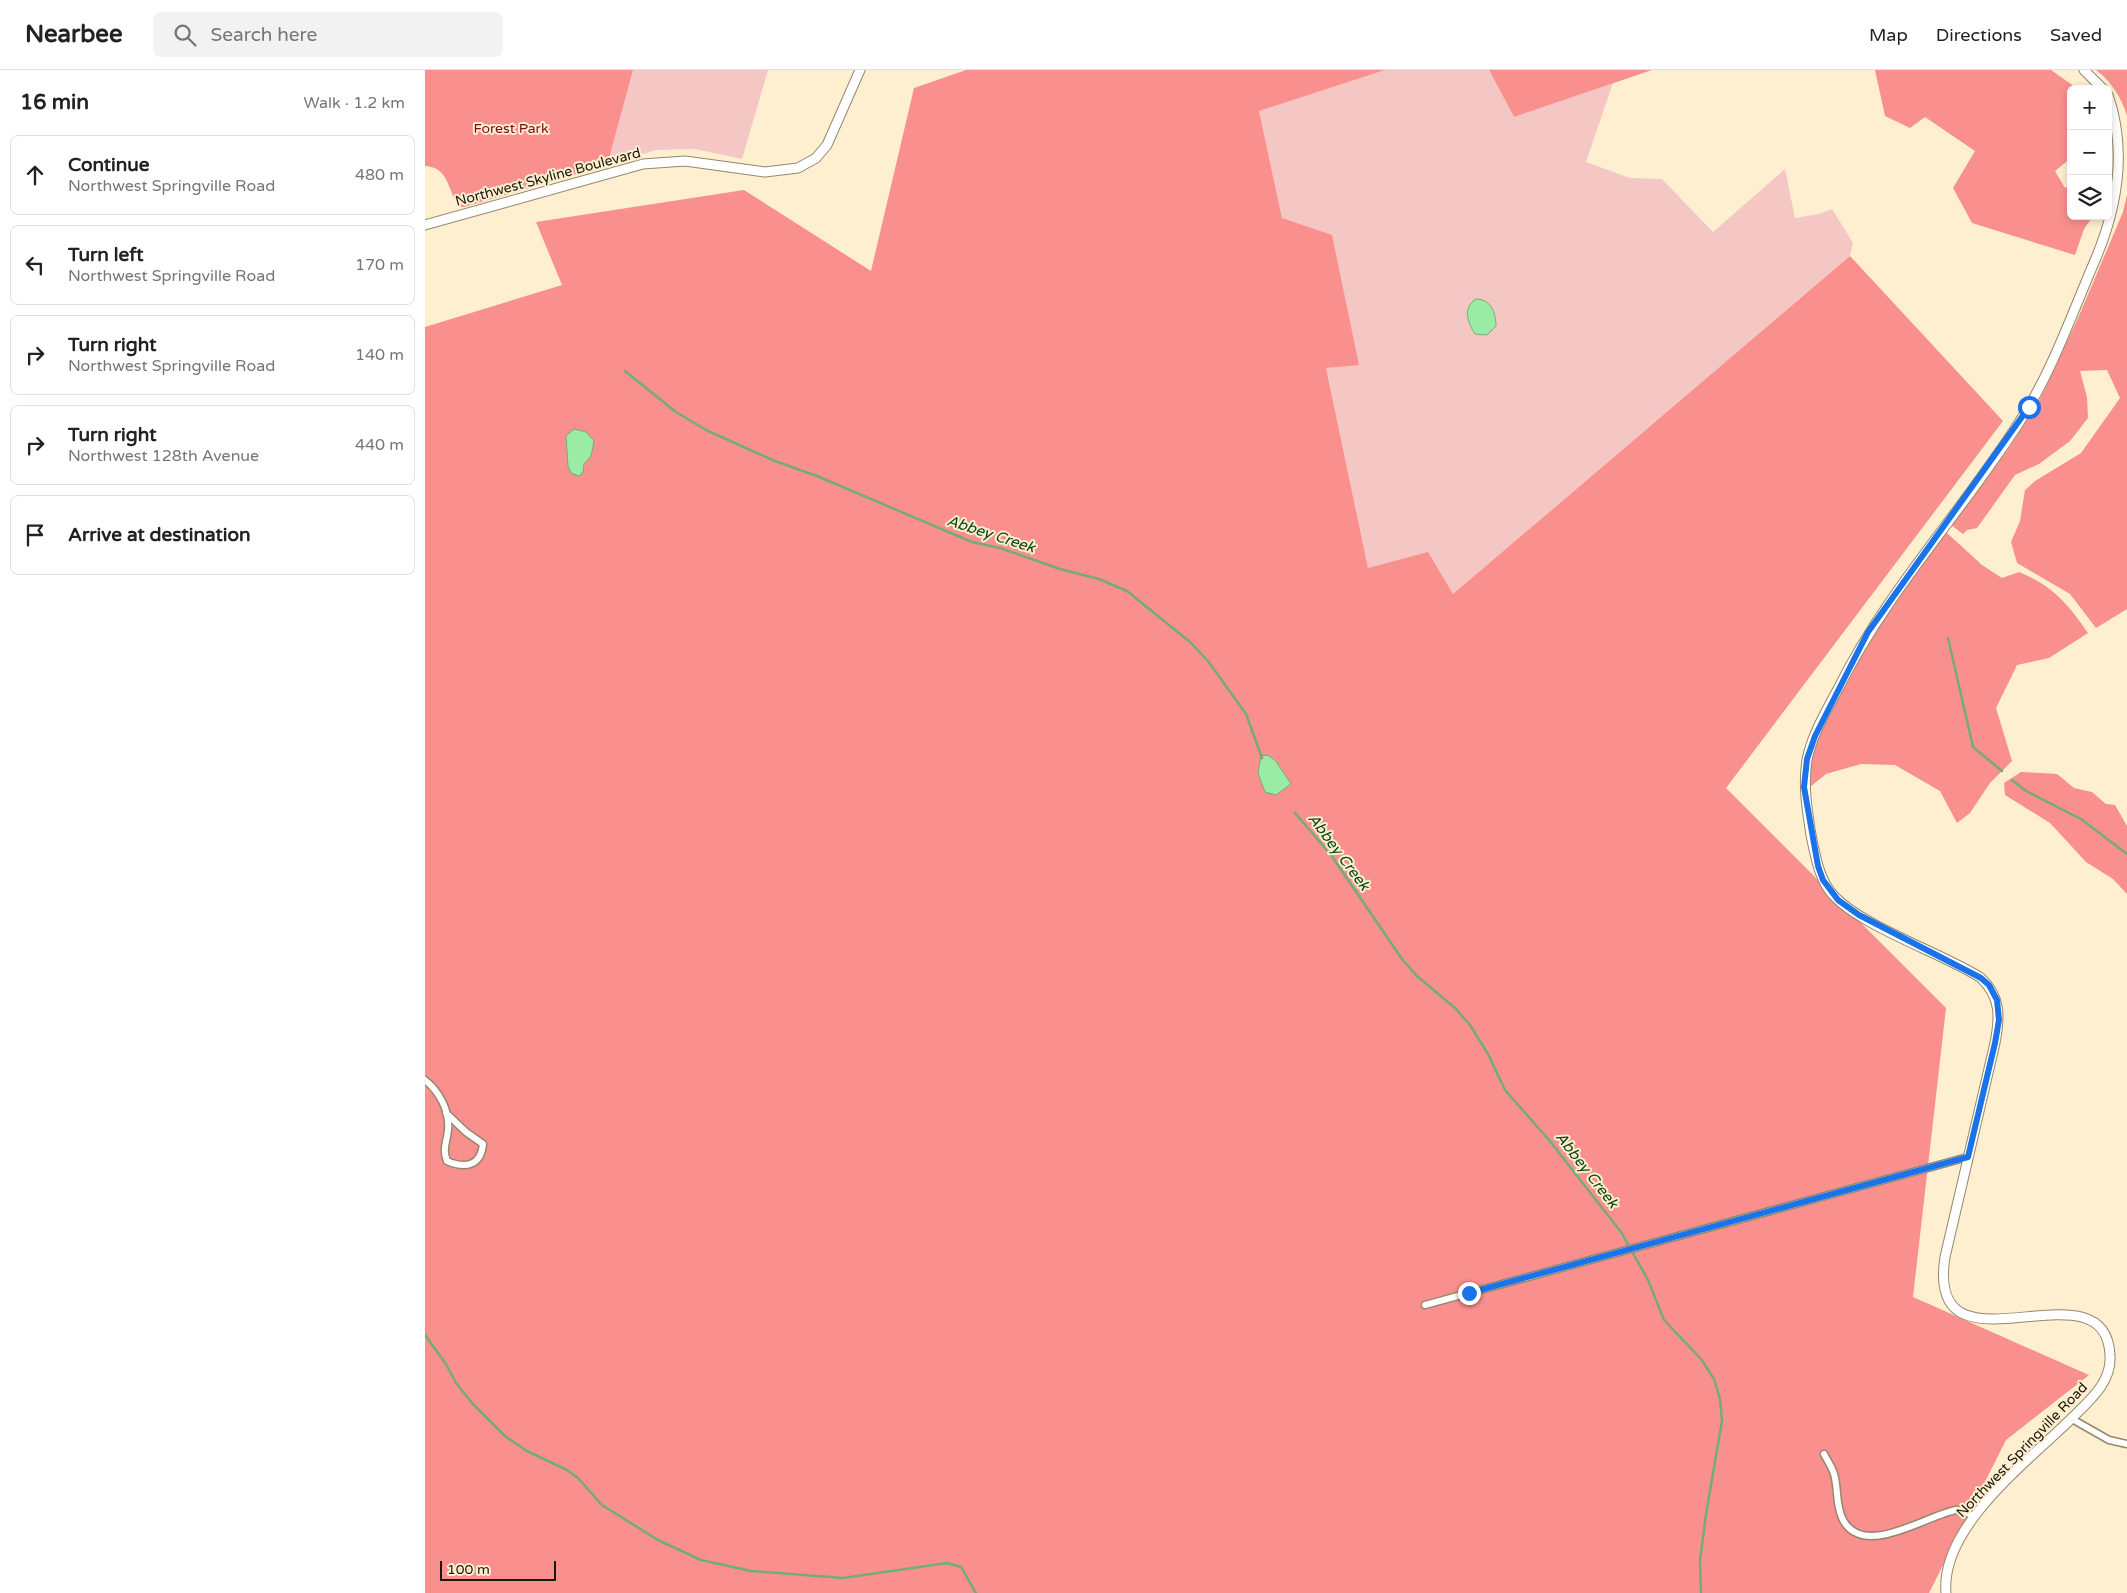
<!DOCTYPE html>
<meta charset="utf-8">
<style>
:root{--surface:#fff;--page:#f2f2f2;--text:#222;--muted:#767676;--line:#e0e0e0}
body{margin:0;font-family:"Varela Round",sans-serif;background:var(--page);color:var(--text)}
.controls{position:absolute;right:15px;top:15px;display:grid;overflow:hidden;border-radius:8px;box-shadow:0 2px 8px #0003}
.controls button{width:45px;height:45px;display:grid;place-items:center;padding:0;border:0;border-bottom:1px solid var(--line);background:var(--surface);color:var(--text);font:25px sans-serif}
.scale{position:absolute;left:15px;bottom:12px;width:116px;box-sizing:border-box;padding-left:5px;border:2px solid #1d180d;border-top:0;font-size:14px;line-height:18px;white-space:nowrap;color:#1d180d;-webkit-text-stroke:4px #feefd0;paint-order:stroke}
.stop{position:absolute;width:15px;height:15px;margin:-11px;border:4px solid #1a73e8;border-radius:50%;background:#fff}
.stop.end{background:#1a73e8;border-color:#fff;box-shadow:0 1px 5px #0008}
.list{margin:0;padding:0;list-style:none}
h2{display:flex;justify-content:space-between;align-items:center;height:65px;margin:0;padding:0 20px;font-size:21px}
h2 small{font-size:16px;font-weight:400;color:var(--muted)}
.list li{display:grid;grid-template-columns:32px 1fr auto;gap:15px;align-items:center;box-sizing:border-box;height:80px;margin:0 10px 10px;padding:0 10px;border:1px solid var(--line);border-radius:8px}
.list b{display:block;font-size:19px;white-space:nowrap}
.list p{margin:0;font-size:16px;white-space:nowrap;color:var(--muted)}
.list em{font-size:16px;font-style:normal;color:var(--muted)}
.icon{flex:none;width:28px;height:28px;fill:none;stroke:currentColor;stroke-width:2;stroke-linecap:round;stroke-linejoin:round}
.map{position:relative;flex:none;width:1702px;height:1523px;overflow:hidden}
header{display:flex;align-items:center;gap:30px;box-sizing:border-box;height:70px;padding:0 25px;background:var(--surface);border-bottom:1px solid var(--line)}
header strong{font-size:24px}
nav{display:flex;gap:28px;margin-inline-start:auto;font-size:18px}
.search{width:350px;height:45px;background:var(--page);display:flex;align-items:center;gap:12px;box-sizing:border-box;padding:0 18px;border-radius:8px;color:var(--muted);font-size:19px}
main{display:flex}
aside{flex:1;background:var(--surface)}
.map>svg:first-child{display:block}
.green{fill:#f5c7c4;fill-rule:evenodd}
.forest{fill:#f9908d}
.water{fill:#9aeca4;stroke:#74ac77}
.lines{fill:none;stroke-linecap:round;stroke-linejoin:round}
.stream{stroke:#74ac77;stroke-width:2.5}
.street-casing{stroke:#95876c;stroke-width:9}
.secondary-casing{stroke:#95876c;stroke-width:11}
.street{stroke:#fff;stroke-width:6}
.secondary{stroke:#fff;stroke-width:9}
.route{stroke:#1a73e8;stroke-width:6}
.labels{text-anchor:middle;dominant-baseline:central;stroke-width:4;stroke-linejoin:round;paint-order:stroke}
.park-label{font-size:14px;fill:#88041b;stroke:#feefd0}
.street-label{font-size:14px;fill:#1d180d;stroke:#feefd0}
.water-label{font-size:15px;font-style:italic;fill:#074518;stroke:#feefd0}
</style>
<header>
<strong>Nearbee</strong>
<div class="search"><svg class="icon" aria-label="search" viewBox="0 0 24 24"><circle cx="10" cy="10" r="6"/><path d="M15 15l6 6"/></svg>Search here</div>
<nav><a>Map</a><a>Directions</a><a>Saved</a></nav>
</header>
<main>
<aside>
<h2>16 min<small>Walk · 1.2 km</small></h2>
<ul class="list">
<li><svg class="icon" aria-label="ahead" viewBox="0 0 24 24"><path d="M12 20V5M6 11l6-6 6 6"/></svg><div><b>Continue</b><p>Northwest Springville Road</p></div><em>480 m</em></li>
<li><svg class="icon" aria-label="left" viewBox="0 0 24 24"><path d="M17 20v-9H6M10 6l-5 5 5 5"/></svg><div><b>Turn left</b><p>Northwest Springville Road</p></div><em>170 m</em></li>
<li><svg class="icon" aria-label="right" viewBox="0 0 24 24"><path d="M7 20v-9h11M14 6l5 5-5 5"/></svg><div><b>Turn right</b><p>Northwest Springville Road</p></div><em>140 m</em></li>
<li><svg class="icon" aria-label="right" viewBox="0 0 24 24"><path d="M7 20v-9h11M14 6l5 5-5 5"/></svg><div><b>Turn right</b><p>Northwest 128th Avenue</p></div><em>440 m</em></li>
<li><svg class="icon" aria-label="arrive" viewBox="0 0 24 24"><path d="M6 21V4h12l-3 4 3 4H6"/></svg><div><b>Arrive at destination</b></div></li>
</ul>
</aside>
<div class="map">
<svg width="1702" height="1523" viewBox="0 0 1702 1523">
<rect width="100%" height="100%" fill="#feefd0"/>
<g class="green">
<polygon points="10,0 343,0 317,89 270,79 232,80 44,131"/>
<path d="M960,0H1064L1089,47L1188,13L1161,92L1205,108L1237,109L1288,162L1360,99L1370,148L1394,144L1407,139L1428,173L1425,186L1028,524L943,499L901,298L934,294L857,148L834,41ZM1070,244L1071,256L1050,264L1043,246Z"/>
</g>
<g class="forest">
<path d="M0,0H208L182,95L39,137H35C22,122 25,97 0,96Z"/>
<polygon points="541,0 960,0 834,41 857,148 907,165 934,295 901,298 943,498 1003,482 1028,524 1425,186 1578,351 1301,718 1521,938 1488,1227 1664,1305 1581,1370 1504,1523 0,1523 0,257 137,215 111,152 319,120 446,201 489,18"/>
<polygon points="1064,0 1227,0 1089,47"/>
<polygon points="1450,0 1626,0 1653,19 1646,19 1646,88 1630,101 1640,118 1646,115 1646,146 1668,146 1659,159 1650,185 1547,153 1528,118 1550,81 1500,47 1485,58 1460,46"/>
<path d="M1671,0H1702V46C1697,28 1686,11 1671,0Z"/>
<polygon points="1702,125 1702,539 1671,558 1645,524 1592,493 1586,472 1595,451 1600,420 1610,411 1656,383 1695,328 1682,300 1655,301 1662,327 1663,348 1645,371 1614,394 1590,405 1552,458 1542,460 1538,464 1526,455 1584,378 1613,333 1653,248 1698,142"/>
<path d="M1521,462L1557,495L1577,508L1594,502C1628,516 1643,534 1663,563L1624,588L1592,595L1571,638L1587,691L1565,713L1545,743L1532,753L1515,721L1470,695L1436,694L1401,704L1385,717L1386,692L1395,664L1447,565Z"/>
<polygon points="1596,702 1632,704 1649,718 1667,722 1681,734 1690,735 1702,756 1702,824 1688,809 1661,792 1625,753 1580,725 1579,713"/>
</g>
<g class="water">
<path d="M1051,229C1066,229 1071,243 1071,256L1062,265L1050,264C1043,253 1037,238 1051,229Z"/>
<polygon points="149,359 161,362 169,371 166,386 159,394 158,402 154,406 146,403 143,396 141,366"/>
<polygon points="842,685 850,690 866,714 851,725 840,722 833,703 836,686"/>
</g>
<g class="lines">
<g class="stream">
<polyline points="200,301 251,342 281,360 350,391 392,406 547,472 575,478 635,499 674,509 702,521 765,572 783,591 821,644 837,688"/>
<polyline points="1523,568 1548,677 1577,701"/>
<polyline points="1587,710 1601,721 1656,749 1702,784"/>
<polyline points="870,743 906,785 977,889 992,906 1030,938 1045,955 1063,984 1080,1020 1124,1070 1196,1162 1223,1210 1239,1250 1276,1289 1289,1309 1295,1329 1297,1351 1281,1444 1275,1491 1276,1523"/>
<polyline points="0,1265 21,1294 31,1313 47,1333 81,1367 102,1381 142,1400 153,1408 177,1435 233,1470 276,1490 326,1501 418,1508 522,1493 536,1497 551,1523"/>
</g>
<g class="street-casing">
<g id="street">
<path d="M0,1010C14,1021 25,1041 23,1060C22,1072 17,1079 22,1091C40,1099 56,1096 58,1074L41,1062L21,1043"/>
<polyline points="1000,1235 1543,1087"/>
<polyline points="1647,1349 1684,1370 1702,1374"/>
<path d="M1399,1384C1403,1392 1409,1400 1410,1408C1413,1422 1411,1437 1418,1450C1439,1489 1502,1445 1531,1440C1537,1439 1543,1444 1549,1446"/>
</g>
</g>
<g class="secondary-casing">
<g id="secondary">
<polyline points="1659,0 1678,19"/>
<polyline points="0,155 218,94 260,91 340,102 373,98 391,88 402,75 435,0"/>
<path d="M1521,1523C1515,1456 1605,1390 1648,1347C1665,1330 1687,1312 1685,1285C1680,1187 1500,1316 1520,1187L1570,973C1575,947 1576,927 1556,908C1518,883 1428,854 1404,820C1393,804 1390,784 1386,765C1382,739 1378,716 1382,690C1387,664 1402,640 1414,617C1463,519 1539,440 1597,348C1628,299 1648,241 1671,188C1693,135 1702,79 1683,25"/>
</g>
</g>
<use href="#street" class="street"/>
<use href="#secondary" class="secondary"/>
</g>
<g class="lines">
<polyline class="route" points="1044,1223 1543,1087 1570,973 1574,950 1572,930 1564,915 1556,908 1434,845 1413,830 1398,810 1393,796 1379,717 1382,689 1390,666 1443,562 1604,337"/>
</g>
<g class="labels">
<g class="park-label">
<text x="86" y="58">Forest Park</text>
</g>
<g class="street-label">
<text transform="translate(123 107) rotate(-15)">Northwest Skyline Boulevard</text>
<text transform="translate(1597 1380) rotate(-46)">Northwest Springville Road</text>
</g>
<g class="water-label">
<text transform="translate(566 464) rotate(18)">Abbey Creek</text>
<text transform="translate(914 782) rotate(53)">Abbey Creek</text>
<text transform="translate(1162 1100) rotate(52)">Abbey Creek</text>
</g>
</g>
</svg>
<div class="controls">
<button>+</button>
<button>−</button>
<button><svg class="icon" aria-label="layers" viewBox="0 0 24 24"><path d="M12 4l9 5-9 5-9-5zM3 14l9 5 9-5"/></svg></button>
</div>
<div class="scale">100 m</div>
<div class="stop" style="left:1604px;top:337px"></div>
<div class="stop end" style="left:1044px;top:1223px"></div>
</div>
</main>
